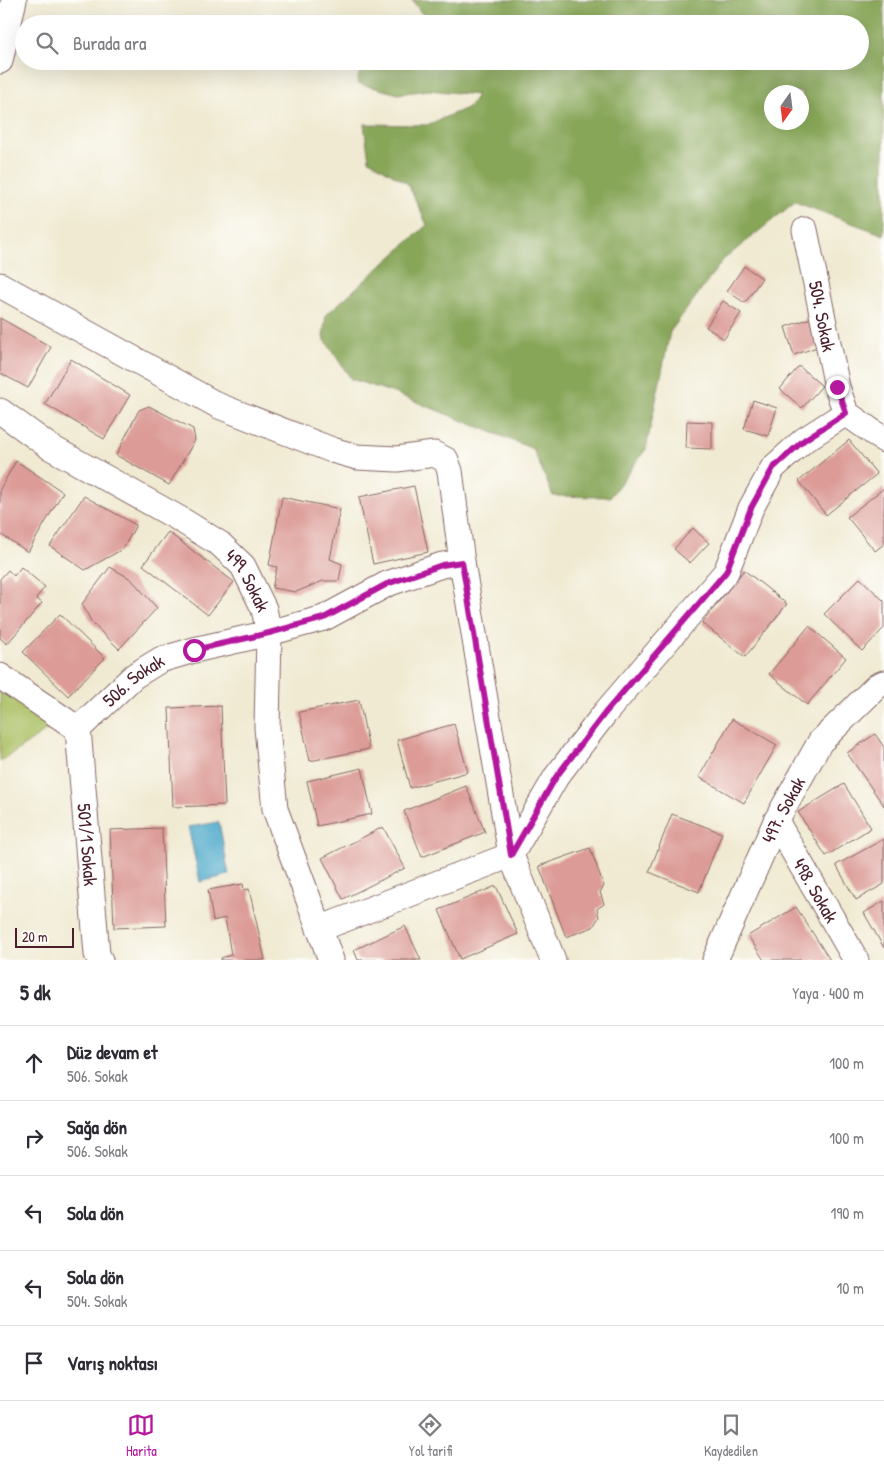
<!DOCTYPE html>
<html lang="tr">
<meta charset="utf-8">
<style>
:root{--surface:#fff;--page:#f7f7f7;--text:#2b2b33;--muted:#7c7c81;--line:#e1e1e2;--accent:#b5179e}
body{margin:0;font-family:"Patrick Hand",sans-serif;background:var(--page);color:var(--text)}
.compass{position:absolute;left:764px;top:85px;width:45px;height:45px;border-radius:50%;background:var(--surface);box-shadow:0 5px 20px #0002;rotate:194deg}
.scale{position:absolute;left:15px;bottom:12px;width:59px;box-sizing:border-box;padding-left:5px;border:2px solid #4a1f2b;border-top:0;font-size:14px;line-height:18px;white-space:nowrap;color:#4a1f2b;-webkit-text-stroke:4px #fdfcf7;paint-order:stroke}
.stop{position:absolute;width:15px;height:15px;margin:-11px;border:4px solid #b5179e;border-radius:50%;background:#fff}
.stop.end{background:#b5179e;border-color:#fff;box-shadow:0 1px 5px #0008}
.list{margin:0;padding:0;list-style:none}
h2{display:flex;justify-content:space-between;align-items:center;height:65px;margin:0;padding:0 20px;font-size:21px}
h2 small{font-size:16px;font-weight:400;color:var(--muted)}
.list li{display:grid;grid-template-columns:32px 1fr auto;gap:15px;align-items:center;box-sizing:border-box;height:75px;padding:0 20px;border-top:1px solid var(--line)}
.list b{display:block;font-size:19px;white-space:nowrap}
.list p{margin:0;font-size:16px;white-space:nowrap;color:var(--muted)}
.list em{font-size:16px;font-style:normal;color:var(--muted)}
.icon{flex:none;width:28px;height:28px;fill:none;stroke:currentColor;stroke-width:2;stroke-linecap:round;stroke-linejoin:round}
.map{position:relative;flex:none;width:884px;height:960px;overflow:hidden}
.search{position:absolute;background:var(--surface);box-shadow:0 5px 20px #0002;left:15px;right:15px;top:15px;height:55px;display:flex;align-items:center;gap:12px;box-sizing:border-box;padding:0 18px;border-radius:28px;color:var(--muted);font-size:19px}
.sheet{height:440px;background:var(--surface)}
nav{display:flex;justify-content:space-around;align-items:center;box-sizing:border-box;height:70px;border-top:1px solid var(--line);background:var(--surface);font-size:14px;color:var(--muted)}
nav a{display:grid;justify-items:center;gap:2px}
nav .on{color:var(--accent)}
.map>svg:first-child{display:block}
.green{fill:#aabf63;stroke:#7a6f47}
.forest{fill:#87a659;stroke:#686242;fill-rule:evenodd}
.water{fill:#4ba8ca;stroke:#4a647a}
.building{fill:#dc9b97}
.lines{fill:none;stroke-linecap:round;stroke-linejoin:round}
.minor-casing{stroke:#846665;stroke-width:27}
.minor{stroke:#fff;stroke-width:25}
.route{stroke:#b5179e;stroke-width:6}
.labels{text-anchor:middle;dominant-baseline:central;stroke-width:4;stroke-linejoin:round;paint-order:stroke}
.street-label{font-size:19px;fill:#4a1f2b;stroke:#fdfcf7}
</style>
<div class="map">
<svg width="884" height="960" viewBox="0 0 884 960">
<rect width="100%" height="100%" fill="#fdfcf7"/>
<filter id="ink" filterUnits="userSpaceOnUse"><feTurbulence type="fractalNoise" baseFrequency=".02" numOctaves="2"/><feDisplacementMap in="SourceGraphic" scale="10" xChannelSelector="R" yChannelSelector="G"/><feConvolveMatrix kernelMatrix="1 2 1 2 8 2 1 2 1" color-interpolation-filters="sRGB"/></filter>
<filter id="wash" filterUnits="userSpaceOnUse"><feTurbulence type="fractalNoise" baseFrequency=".0096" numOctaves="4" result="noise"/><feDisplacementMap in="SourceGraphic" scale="20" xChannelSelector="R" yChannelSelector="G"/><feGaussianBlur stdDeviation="1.12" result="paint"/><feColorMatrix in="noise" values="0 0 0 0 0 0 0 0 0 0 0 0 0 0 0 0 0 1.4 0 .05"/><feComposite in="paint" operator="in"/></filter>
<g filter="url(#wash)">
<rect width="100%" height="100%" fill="#f0ead2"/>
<polygon class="green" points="0,676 63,719 0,762"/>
<path class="forest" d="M412,0H884V235L795,202L723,260L670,332L646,449L610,497L553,496L533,449L394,393L351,379L323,337L326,315L427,225L408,184L369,160L364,124L427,125L469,107L477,95L429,90L398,94L357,83L362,61H860V24H442L445,19L422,14ZM772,92H802V122H772Z"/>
<polygon class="water" points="219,822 229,875 200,882 188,827"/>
<g id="blocks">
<g class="building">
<polygon points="744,266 762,278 745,303 727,291"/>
<polygon points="723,301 741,313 724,339 706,327"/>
<polygon points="0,318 51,347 28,388 0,373"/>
<polygon points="811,318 820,346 794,355 785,327"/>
<polygon points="71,359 130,395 104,439 45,404"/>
<polygon points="799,366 822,386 802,408 780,389"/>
<polygon points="753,400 777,408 768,436 744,429"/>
<polygon points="149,406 193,429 195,440 169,485 116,455 139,410"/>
<polygon points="687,421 712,422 712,449 686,448"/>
<polygon points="849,440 877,474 826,515 799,481"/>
<polygon points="16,461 63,492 28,552 0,534 0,489"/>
<polygon points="414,486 428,552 373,564 359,497"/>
<polygon points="884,488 884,544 875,551 847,517"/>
<polygon points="84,496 136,525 123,549 85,570 50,546"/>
<polygon points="282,497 340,509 330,559 342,564 339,581 323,581 296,592 272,588 277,567 269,565"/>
<polygon points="693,528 709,543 690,563 674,549"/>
<polygon points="168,532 234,582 208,615 143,565"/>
<polygon points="21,567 45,587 36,598 42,603 7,644 0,638 0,579 8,570 14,576"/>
<polygon points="110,567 131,579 157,608 119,649 92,623 82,604"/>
<polygon points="744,570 787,604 745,657 702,623"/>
<polygon points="860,578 884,601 884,628 862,651 824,614"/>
<polygon points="60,614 105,658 68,696 23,652"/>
<polygon points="809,626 846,658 807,705 769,674"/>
<polygon points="359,700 369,749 310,761 299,712"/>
<polygon points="221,706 225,805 173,807 169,708"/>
<polygon points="732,719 777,745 744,803 699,777"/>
<polygon points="454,724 468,772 410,788 397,740"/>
<polygon points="875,734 884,747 884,806 847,753"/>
<polygon points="362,768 372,814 317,826 307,781"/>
<polygon points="844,784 871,828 826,856 798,812"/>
<polygon points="466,786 485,832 422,857 404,811"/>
<polygon points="672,814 722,833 699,892 649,872"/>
<polygon points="383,827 405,868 343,899 322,858"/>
<polygon points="162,828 166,926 114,928 110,830"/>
<polygon points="884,839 884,884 856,900 836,865"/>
<polygon points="590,848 604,886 600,892 604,904 597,909 599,917 593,927 566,937 539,866"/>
<polygon points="243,884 244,890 249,889 265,960 221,960 221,958 231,955 225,918 213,921 208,890"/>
<polygon points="496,886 518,934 460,959 439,910"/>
<polygon points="884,901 884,948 864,913"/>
<polygon points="796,907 830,960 764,960 748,936"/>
<polygon points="405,926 421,960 358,960 354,950"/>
</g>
</g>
</g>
<g filter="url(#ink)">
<use href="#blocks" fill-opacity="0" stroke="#846665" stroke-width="1"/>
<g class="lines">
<g class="minor-casing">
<g id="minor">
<polyline points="0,61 14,0"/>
<path id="s1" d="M805,230L837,387L846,413L884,440"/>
<polyline points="0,285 219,406 332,450 357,457 397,459 434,454 446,460 450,471 462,562"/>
<path id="s2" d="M0,411L50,447L178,518L220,544L243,566L264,609L269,633L267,728L275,809L331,960"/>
<polyline points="0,676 78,729"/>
<path id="s3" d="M78,729L134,676L160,660L194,650L269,633L324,618L387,584L442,565L462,562L511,855L553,960"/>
<path id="s4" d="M78,729L97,954L100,960"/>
<path id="s5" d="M776,821L856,960"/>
<polyline points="319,929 511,855 556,777 605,713 726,572 751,508 773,468 804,440 846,413"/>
<path id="s6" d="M715,960L776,821L820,742L877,686L884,683"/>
</g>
</g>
<use href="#minor" class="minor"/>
</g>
</g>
<g class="lines" filter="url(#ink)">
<polyline class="route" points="194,650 269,633 324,618 387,584 442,565 462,562 511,855 556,777 605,713 726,572 751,508 773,468 804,440 846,413 837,387"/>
</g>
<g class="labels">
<g class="street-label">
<text stroke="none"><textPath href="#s1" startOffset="88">504. Sokak</textPath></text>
<text stroke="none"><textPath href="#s2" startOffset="304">499. Sokak</textPath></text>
<text stroke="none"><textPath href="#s3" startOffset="74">506. Sokak</textPath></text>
<text stroke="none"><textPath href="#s6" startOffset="165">497. Sokak</textPath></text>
<text stroke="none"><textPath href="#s4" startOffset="116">501/1 Sokak</textPath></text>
<text stroke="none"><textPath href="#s5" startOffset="80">498. Sokak</textPath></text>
</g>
</g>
</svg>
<svg class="compass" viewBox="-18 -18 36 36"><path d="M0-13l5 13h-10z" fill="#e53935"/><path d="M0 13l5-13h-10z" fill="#7c7c81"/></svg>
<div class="scale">20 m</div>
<div class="stop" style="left:194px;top:650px"></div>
<div class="stop end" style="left:837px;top:387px"></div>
<div class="search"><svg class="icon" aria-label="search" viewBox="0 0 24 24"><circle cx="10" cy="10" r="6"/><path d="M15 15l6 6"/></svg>Burada ara</div>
</div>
<section class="sheet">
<h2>5 dk<small>Yaya · 400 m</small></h2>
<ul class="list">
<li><svg class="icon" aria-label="ahead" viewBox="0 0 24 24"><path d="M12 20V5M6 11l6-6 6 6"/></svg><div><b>Düz devam et</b><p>506. Sokak</p></div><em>100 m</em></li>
<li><svg class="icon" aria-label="right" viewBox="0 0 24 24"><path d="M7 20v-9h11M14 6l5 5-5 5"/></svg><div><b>Sağa dön</b><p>506. Sokak</p></div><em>100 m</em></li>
<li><svg class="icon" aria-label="left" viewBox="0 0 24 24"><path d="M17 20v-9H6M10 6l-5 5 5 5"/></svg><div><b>Sola dön</b></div><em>190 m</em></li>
<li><svg class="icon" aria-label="left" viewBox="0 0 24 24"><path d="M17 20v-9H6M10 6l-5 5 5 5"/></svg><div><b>Sola dön</b><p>504. Sokak</p></div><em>10 m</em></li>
<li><svg class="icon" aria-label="arrive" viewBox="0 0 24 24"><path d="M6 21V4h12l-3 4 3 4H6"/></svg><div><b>Varış noktası</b></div></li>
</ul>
</section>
<nav>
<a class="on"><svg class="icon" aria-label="map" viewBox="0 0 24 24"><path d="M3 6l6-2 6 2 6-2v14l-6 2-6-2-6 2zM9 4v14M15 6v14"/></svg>Harita</a>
<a><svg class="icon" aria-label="directions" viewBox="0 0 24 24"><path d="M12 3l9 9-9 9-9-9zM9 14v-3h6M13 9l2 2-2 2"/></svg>Yol tarifi</a>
<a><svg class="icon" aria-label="saved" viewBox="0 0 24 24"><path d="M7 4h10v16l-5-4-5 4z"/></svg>Kaydedilen</a>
</nav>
